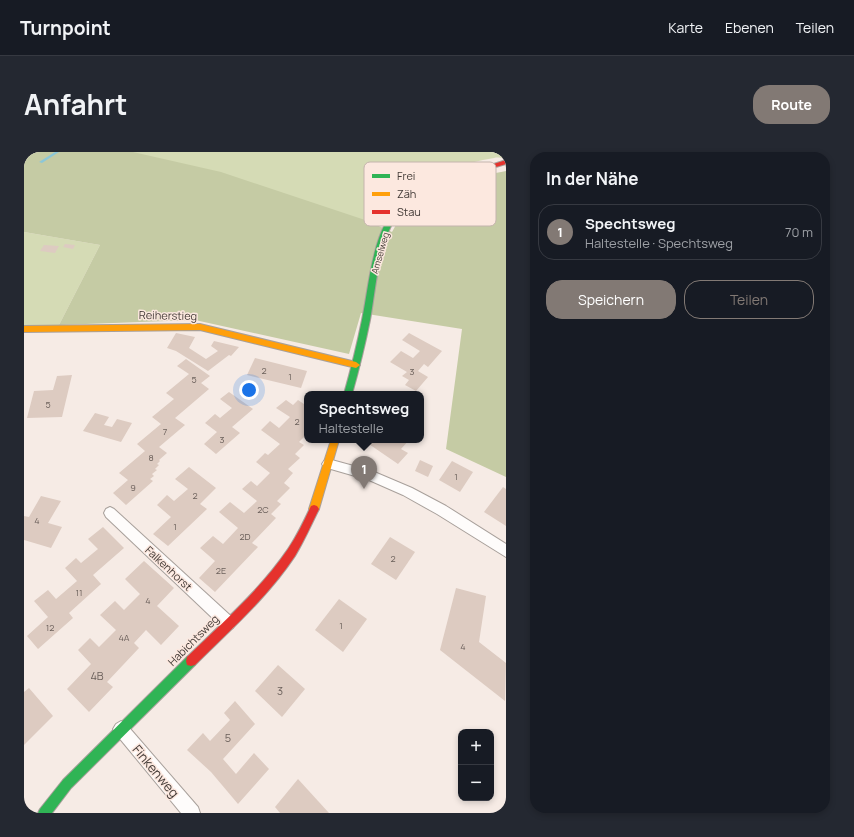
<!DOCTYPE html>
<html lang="de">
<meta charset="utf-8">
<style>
:root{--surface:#171b24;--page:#242831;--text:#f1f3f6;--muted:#9ea1a6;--line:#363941;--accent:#827974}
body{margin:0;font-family:Manrope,sans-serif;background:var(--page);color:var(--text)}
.controls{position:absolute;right:12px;bottom:12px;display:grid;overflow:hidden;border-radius:8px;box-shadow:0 2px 6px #0003}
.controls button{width:36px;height:36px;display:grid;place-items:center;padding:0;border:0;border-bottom:1px solid var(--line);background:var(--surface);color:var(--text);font:20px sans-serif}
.you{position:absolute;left:225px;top:238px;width:14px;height:14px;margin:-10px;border:3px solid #fff;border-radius:50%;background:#1a73e8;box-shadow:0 0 0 6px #1a73e833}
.badge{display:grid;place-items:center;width:26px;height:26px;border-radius:50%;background:var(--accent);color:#fff;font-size:13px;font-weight:700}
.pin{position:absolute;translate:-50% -33px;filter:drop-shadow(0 1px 2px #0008)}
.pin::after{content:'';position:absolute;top:21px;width:14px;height:12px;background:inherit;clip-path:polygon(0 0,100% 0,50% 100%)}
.popup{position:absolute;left:280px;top:239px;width:120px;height:52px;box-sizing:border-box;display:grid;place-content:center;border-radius:8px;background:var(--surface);filter:drop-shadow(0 1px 3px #0005);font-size:13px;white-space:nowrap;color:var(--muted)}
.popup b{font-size:15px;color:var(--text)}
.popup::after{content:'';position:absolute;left:50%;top:100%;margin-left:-8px;border:8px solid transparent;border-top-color:var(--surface)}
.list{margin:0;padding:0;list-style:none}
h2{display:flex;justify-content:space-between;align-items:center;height:52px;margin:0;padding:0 16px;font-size:17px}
h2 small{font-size:13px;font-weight:400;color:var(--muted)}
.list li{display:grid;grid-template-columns:26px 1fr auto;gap:12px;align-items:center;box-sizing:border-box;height:56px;margin:0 8px 8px;padding:0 8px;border:1px solid var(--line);border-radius:16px}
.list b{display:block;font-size:15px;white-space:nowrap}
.list p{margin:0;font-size:13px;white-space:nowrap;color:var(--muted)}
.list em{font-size:13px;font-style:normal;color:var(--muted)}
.actions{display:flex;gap:8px;padding:12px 16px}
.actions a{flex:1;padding:9px 0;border:1px solid var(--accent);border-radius:16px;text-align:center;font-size:14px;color:var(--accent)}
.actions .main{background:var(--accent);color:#fff}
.map{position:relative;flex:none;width:482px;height:661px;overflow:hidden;border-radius:16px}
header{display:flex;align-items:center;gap:24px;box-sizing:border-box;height:56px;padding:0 20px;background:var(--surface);border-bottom:1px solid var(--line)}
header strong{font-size:19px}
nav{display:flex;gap:22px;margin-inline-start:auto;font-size:14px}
.intro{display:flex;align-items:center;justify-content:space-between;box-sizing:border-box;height:96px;padding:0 24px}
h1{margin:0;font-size:28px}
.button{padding:10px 18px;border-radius:16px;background:var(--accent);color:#fff;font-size:14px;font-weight:700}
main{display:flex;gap:24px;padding:0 24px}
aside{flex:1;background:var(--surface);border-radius:16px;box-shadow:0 2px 6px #0003}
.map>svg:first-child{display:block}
.green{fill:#d5dbb5}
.forest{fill:#c5cba4}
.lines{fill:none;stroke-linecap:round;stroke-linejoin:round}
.stream{fill:#8cc7d8;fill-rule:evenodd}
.building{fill:#ddcbc1}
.street-casing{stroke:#a8a09b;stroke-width:2}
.fast-casing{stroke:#a8a09b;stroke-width:2}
.slow-casing{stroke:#a8a09b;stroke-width:2}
.jam-casing{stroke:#a8a09b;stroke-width:2}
.street{fill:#fefcfb;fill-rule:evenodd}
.fast{fill:#30b455;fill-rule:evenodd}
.slow{fill:#ff9f0a;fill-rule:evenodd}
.jam{fill:#e5322d;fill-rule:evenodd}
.labels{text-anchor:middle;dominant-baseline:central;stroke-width:3;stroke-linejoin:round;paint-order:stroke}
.far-street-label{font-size:9px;fill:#433b37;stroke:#fce8df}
.number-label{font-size:9px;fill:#6a5f5a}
.street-label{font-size:11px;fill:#433b37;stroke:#fce8df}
.near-number-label{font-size:11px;fill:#6a5f5a}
.near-street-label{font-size:13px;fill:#433b37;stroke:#fce8df}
.key{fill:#fce8df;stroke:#c4b4ad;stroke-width:1}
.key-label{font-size:11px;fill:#433b37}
</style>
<header>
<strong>Turnpoint</strong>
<nav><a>Karte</a><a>Ebenen</a><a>Teilen</a></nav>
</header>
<div class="intro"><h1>Anfahrt</h1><a class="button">Route</a></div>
<main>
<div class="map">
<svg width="482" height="661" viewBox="0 0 482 661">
<rect width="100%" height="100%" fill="#f6ebe5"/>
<g class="green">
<path d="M92,0H482V6C478,6 474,5 470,6C444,10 387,26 369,45C360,53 357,67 352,78Z"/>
<polygon points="0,80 76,93 35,173 0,174"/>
</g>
<path class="forest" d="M0,0H109L197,20L344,69L368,80C372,73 377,62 383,56C400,39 458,23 482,19V325L422,297L438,177L337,161L325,202L171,168L35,173L76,93L0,80Z"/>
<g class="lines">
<polygon class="stream" points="31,0 35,0 18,11 15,10"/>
</g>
<g class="building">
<polygon points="41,92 51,93 49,97 39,95"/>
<polygon points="20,93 35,94 31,101 16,99"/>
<polygon points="152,181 171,185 165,196 182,207 194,199 187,194 190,189 215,195 207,204 205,203 184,219 152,199 143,196"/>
<polygon points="385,181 418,199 404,215 400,212 394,219 404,225 392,239 381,233 385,228 378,224 383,220 366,210 377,199 389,206 396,199 378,188"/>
<polygon points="231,206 283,219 277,236 223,223"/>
<polygon points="162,207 186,224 177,231 185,237 151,266 161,273 135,295 143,301 135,308 136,309 133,312 135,313 131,317 133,318 128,322 130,324 126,327 129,329 102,353 89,341 104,328 95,321 121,299 113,292 137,272 128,265 150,247 142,241 165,222 153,214"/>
<polygon points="48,223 38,265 3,266 10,239 29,238 33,224"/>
<polygon points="205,240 229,257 208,275 216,281 192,302 180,292 193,280 181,271 191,262 196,266 208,256 196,247"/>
<polygon points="262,248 269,253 274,248 283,254 283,272 281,274 283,282 275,290 280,293 271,302 276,306 264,317 269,321 260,331 266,336 253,349 257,352 247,362 252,366 228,391 234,395 191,440 175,426 191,409 176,396 189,384 199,392 214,376 195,360 206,350 220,361 233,349 218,337 227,329 233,334 246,321 232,310 241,301 244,303 256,292 237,278 246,269 255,276 266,265 252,256"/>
<polygon points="71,261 85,265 80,273 88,275 93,267 108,271 97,290 59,279"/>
<polygon points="339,288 385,288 377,297 384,301 374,312"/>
<polygon points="396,308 409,314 404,325 391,319"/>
<polygon points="428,309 449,320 436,340 415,328"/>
<polygon points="165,315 192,336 176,352 183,357 144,394 129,382 147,365 133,353 143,343 150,349 164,337 151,327"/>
<polygon points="479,335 482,337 482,374 460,360"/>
<polygon points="17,344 37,349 24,371 38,375 27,396 0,388 0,364 5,365"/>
<polygon points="79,375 100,396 69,423 77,432 45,461 49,466 14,497 3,484 24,465 10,449 24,438 32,447 53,429 41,416 52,406 57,411 74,397 64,387"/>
<polygon points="366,385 391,400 372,428 347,412"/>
<polygon points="120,409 150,436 133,454 155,474 137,493 122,478 110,491 115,496 83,530 89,535 65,560 43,537 67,512 54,498 66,486 75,495 92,478 76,463 91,449 100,458 116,442 101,427"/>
<polygon points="432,436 462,444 455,490 482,511 481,549 416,498"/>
<polygon points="315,447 343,467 319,500 291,478"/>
<polygon points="254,513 281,537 258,565 231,539"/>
<polygon points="5,536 29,564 0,593 0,540"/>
<polygon points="211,549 231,572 199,607 212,622 230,601 245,617 214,652 187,620 163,598 179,581 186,589 206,568 200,561"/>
<polygon points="274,627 305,661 256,661 251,655"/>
</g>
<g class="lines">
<g class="street-casing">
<g id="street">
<polygon points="304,307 348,319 388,336 422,354 482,392 482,405 413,362 379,343 345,328 300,315 298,312 300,309"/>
<polygon points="86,355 90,357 209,466 211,471 209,476 204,478 199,476 82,365 80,361 82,357"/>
<polygon points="97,569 102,572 174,655 176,661 157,661 92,582 89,577 92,572"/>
</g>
</g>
<g class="fast-casing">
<g id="fast">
<path d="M430,24L432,25V27C418,32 401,34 390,44C354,74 354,125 346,168C341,193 335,217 328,242H320C327,217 333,193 338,168C347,124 348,69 387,40C399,31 416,28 430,24Z"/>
<polygon points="167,504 171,505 172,509 171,513 47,636 28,661 14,661 16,657 39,628 163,505"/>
</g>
</g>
<g class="slow-casing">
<g id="slow">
<polygon points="176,172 332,210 336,213 332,216 176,178 0,180 0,174"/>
<polygon points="307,288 315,288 295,357 293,360 290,361 287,360 285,357"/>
</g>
</g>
<g class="jam-casing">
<g id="jam">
<polygon points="482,8 482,12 432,27 427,26"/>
<path d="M290,353L293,354L295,357C287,373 280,389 271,404C244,445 206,478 171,513L167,514L163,513L162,509L163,505C198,471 236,438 264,397C273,384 280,369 287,354Z"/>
</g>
</g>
<use href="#street" class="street"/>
<use href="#fast" class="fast"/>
<use href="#slow" class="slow"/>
<use href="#jam" class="jam"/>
</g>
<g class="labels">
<g class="far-street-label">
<text transform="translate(356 101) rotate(-74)">Amselweg</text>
</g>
<g class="number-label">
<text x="240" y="218">2</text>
<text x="388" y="219">3</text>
<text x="266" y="224">1</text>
<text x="170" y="227">5</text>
<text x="24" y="252">5</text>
<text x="273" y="269">2</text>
<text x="141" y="279">7</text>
<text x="198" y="287">3</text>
<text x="127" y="305">8</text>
<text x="432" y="324">1</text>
<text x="109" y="335">9</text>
<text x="171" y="343">2</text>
<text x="239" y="357">2C</text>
<text x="13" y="368">4</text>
<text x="151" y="374">1</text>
<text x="221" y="384">2D</text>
<text x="369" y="406">2</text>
<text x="197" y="418">2E</text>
<text x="55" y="440">11</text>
<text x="124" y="448">4</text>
<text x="317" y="473">1</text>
<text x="26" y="475">12</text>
<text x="100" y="485">4A</text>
<text x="439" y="494">4</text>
</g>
<g class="street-label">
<text transform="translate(144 163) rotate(1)">Reiherstieg</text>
<text transform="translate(145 416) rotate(43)">Falkenhorst</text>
<text transform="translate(169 488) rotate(-45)">Habichtsweg</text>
</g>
<g class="near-number-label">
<text x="73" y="523">4B</text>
<text x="256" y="538">3</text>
<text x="204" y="585">5</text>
</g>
<g class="near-street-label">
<text transform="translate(132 619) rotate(50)">Finkenweg</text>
</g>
</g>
<rect x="340" y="10" width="132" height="64" rx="6" class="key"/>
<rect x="348" y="22" width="18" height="4" fill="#30b455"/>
<rect x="348" y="40" width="18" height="4" fill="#ff9f0a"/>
<rect x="348" y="58" width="18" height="4" fill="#e5322d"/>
<g class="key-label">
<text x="373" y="28">Frei</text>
<text x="373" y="46">Zäh</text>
<text x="373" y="64">Stau</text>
</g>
</svg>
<div class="controls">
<button>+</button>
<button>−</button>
</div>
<div class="you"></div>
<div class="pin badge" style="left:340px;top:337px">1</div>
<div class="popup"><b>Spechtsweg</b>Haltestelle</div>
</div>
<aside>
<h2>In der Nähe<small></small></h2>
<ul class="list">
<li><span class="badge">1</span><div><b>Spechtsweg</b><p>Haltestelle · Spechtsweg</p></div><em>70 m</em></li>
</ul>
<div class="actions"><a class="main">Speichern</a><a>Teilen</a></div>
</aside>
</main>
